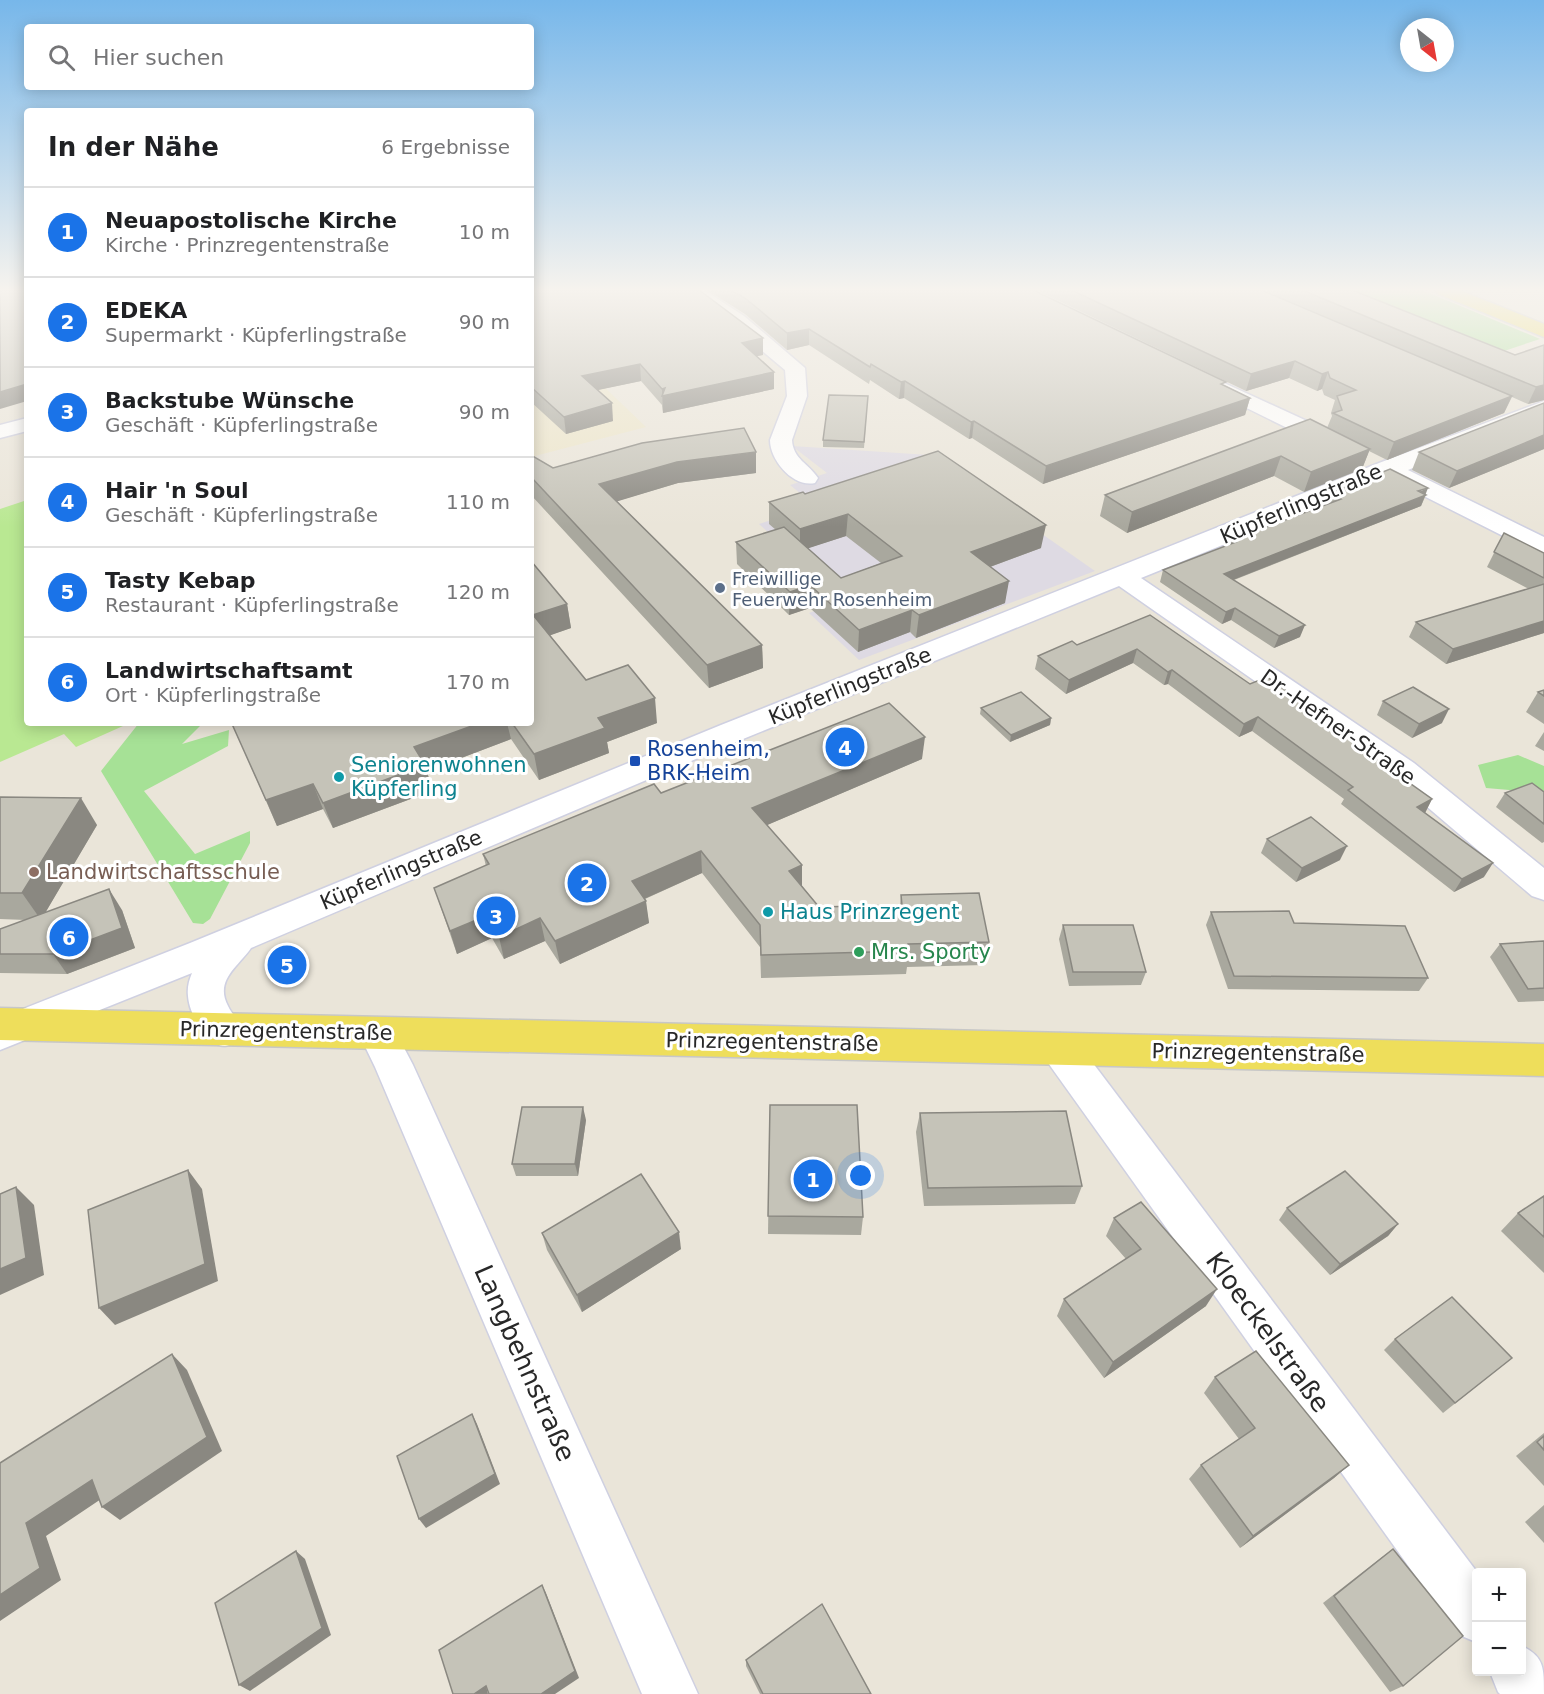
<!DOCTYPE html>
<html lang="de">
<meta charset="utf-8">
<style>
:root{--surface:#fff;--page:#f2f2f2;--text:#202124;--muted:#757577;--line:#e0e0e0;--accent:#1a73e8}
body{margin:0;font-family:"DejaVu Sans",sans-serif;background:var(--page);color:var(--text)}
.controls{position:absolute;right:18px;bottom:18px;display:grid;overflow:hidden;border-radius:6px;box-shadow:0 3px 15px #0003}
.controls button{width:54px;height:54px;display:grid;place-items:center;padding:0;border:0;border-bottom:2px solid var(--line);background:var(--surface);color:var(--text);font:30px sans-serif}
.compass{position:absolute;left:1400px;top:18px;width:54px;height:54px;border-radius:50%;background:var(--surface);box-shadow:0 3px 15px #0003;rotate:149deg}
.you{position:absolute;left:861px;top:1176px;width:21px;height:21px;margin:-15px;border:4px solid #fff;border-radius:50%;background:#1a73e8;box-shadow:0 0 0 9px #1a73e833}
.badge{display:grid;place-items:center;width:39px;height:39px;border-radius:50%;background:var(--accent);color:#fff;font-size:20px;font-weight:700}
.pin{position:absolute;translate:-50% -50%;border:3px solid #fff;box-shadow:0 2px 6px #0006}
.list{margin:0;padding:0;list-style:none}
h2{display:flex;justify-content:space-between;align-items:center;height:78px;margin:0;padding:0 24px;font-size:26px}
h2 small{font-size:20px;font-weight:400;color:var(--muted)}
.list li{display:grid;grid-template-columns:39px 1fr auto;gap:18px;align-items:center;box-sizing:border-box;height:90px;padding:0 24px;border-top:2px solid var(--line)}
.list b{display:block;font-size:22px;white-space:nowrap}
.list p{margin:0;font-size:20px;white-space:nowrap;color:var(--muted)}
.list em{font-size:20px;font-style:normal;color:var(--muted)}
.icon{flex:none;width:33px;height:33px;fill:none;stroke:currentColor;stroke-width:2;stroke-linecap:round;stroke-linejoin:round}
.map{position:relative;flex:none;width:1544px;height:1694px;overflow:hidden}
.search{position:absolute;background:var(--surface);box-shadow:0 3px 15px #0003;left:24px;top:24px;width:510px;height:66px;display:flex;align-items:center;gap:15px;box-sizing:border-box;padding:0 21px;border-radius:6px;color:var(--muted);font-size:22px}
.panel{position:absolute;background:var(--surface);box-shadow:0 3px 15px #0003;left:24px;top:108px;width:510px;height:618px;border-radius:6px}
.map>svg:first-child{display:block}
.industrial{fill:#dedae3}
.education{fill:#ece5c9}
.green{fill:#a6e196}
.pitch{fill:#b9e892}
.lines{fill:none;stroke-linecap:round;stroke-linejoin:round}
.minor-casing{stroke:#cfd0e1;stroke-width:3}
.major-casing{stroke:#c7c7c7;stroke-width:3}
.minor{fill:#fff;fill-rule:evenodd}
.major{fill:#eede5b;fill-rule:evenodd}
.wall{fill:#a9a89e;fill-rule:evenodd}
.shaded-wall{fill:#8a8881}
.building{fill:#c5c3b8;stroke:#8a8881;stroke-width:1.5}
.service-dot{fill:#5c6f8a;stroke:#fff;stroke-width:2}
.transit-dot{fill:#1a4fb4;stroke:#fff;stroke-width:2}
.culture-dot{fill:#0f9aa8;stroke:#fff;stroke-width:2}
.education-dot{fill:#8d6e63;stroke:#fff;stroke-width:2}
.leisure-dot{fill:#2e9e5b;stroke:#fff;stroke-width:2}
.labels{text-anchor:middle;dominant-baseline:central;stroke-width:6;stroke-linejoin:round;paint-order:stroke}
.far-service-label{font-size:18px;fill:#4e5e75;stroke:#fff;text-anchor:start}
.street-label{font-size:21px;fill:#282828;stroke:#fff}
.transit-label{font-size:21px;fill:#164399;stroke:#fff;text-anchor:start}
.culture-label{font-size:21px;fill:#0d838f;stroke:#fff;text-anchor:start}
.education-label{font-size:21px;fill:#785e54;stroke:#fff;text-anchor:start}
.leisure-label{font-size:21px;fill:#27864d;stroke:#fff;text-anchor:start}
.near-street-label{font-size:26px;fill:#282828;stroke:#fff}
</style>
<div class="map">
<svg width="1544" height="1694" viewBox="0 0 1544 1694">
<rect width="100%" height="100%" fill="#eae5d9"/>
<polygon class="industrial" points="792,446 929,455 1095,571 859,660 809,613 845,600 759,524 816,506 790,485 827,473"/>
<polygon class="education" points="531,317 646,427 531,457"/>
<g class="green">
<polygon points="1335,290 1422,290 1540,339 1492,355"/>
<polygon points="139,723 203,723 182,744 229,730 228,746 144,791 195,854 250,831 250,843 210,919 203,924 193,923 101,771"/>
<polygon points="1518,755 1544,766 1544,797 1521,791 1486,788 1478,765"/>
</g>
<polygon class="pitch" points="27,500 27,723 120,723 123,726 76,747 64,734 0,762 0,509"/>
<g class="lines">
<g class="minor-casing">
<g id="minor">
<path d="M683,290H704L744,316L805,368L807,396L792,440C793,459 809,464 818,478L815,483C794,488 770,461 770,440L787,396L785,370L730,324Z"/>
<polygon points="1209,376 1344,438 1347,443 1344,448 1336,450 1328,448 1202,386 1199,382 1202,378"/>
<path d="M1544,401V414L1408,470L1544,537V554L1535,552L1388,478L1141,578L1414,763L1544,868V900L1532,896L1392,777L1119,586L743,739L251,948C239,966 214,980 228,1006C232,1015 240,1021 244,1030L238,1041C235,1042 229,1046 225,1046C205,1046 189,1012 188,996C187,988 189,980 192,973L0,1050V1018L190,943L721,725L1379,463Z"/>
<polygon points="27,418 27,431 0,438 0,425"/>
<polygon points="378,1018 391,1023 413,1065 698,1694 642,1694 375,1067 359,1034 365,1023"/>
<polygon points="1060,1033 1074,1038 1477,1572 1476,1642 1457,1634 1046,1060 1041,1049 1046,1038"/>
<path d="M1522,1646C1544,1657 1544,1667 1544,1694H1500L1498,1692L1490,1672H1522Z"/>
</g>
</g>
<g class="major-casing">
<g id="major">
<polygon points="1435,290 1459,290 1544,324 1544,337 1438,294"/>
<polygon points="0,1008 1544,1044 1544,1076 0,1040"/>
</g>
</g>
<use href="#minor" class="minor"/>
<use href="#major" class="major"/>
</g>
<g class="wall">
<polygon points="531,290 763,355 756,356 774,372 774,389 663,413 662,405 641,381 597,390 613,421 566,434 531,402"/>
<polygon points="707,290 1033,290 1250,398 1245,415 1043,484 972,438 969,439 904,398 899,399 870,380 869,384 809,345 787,350 745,314"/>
<polygon points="1036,290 1352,290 1515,355 1544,345 1544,400 1528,404 1512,397 1504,413 1387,460 1369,451 1362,469 1304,492 1274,476 1127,533 1100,516 1105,495 1327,428 1332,416 1331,413 1335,400 1324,395 1322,389 1317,391 1289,378 1246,391"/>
<polygon points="868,396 864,448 823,447 823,440"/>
<polygon points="1544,403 1544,449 1449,488 1412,470 1419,452"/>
<polygon points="531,455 553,468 756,473 678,483 617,501 762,645 763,668 709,688 531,495"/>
<polygon points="1331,493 1426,495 1421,506 1234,580 1300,637 1274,648 1231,620 1222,624 1160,582 1163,570 1230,545 1232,540 1327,504"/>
<path d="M805,494L1041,548L990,567L1005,603L916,638L910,632L858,652L810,608L789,615L737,564L736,542L776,530L769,524V502ZM846,536L881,563L841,578L808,548Z"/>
<polygon points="1504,533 1544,553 1544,633 1446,664 1409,637 1416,622 1529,589 1487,567"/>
<polygon points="531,561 567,604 571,628 550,635 586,680 657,723 607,742 609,753 539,780 511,739 427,771 432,791 333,828 323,809 277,826 232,724 236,723 531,723"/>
<polygon points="1150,615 1250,684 1368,754 1432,799 1425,813 1484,877 1454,892 1341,804 1344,799 1252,731 1239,737 1168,684 1164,685 1133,663 1066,694 1035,669 1038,656 1077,645"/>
<polygon points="1544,690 1544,724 1526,712 1538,692"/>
<polygon points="1383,701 1442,723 1412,738 1377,715"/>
<polygon points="981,708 1051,718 1050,725 1010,742 980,714"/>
<polygon points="1544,732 1544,751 1535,746"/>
<polygon points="922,759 767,825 802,886 819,907 900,905 901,895 989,942 984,965 907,967 906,974 761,978 760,947 702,873 645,899 649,923 560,964 545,941 504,959 492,938 457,954 434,888 486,866 483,854 661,793"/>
<polygon points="1544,792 1544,842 1542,843 1496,807 1505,793"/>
<polygon points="0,797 97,825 45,913 122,910 135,948 67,974 0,973 0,929 26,920 0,919"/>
<polygon points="1267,839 1340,860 1296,882 1261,853"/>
<polygon points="1211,912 1294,923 1428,978 1419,991 1228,989 1206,925"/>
<polygon points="1063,925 1146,972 1141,985 1069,986 1059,939"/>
<polygon points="1544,941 1544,1001 1518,1002 1490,957 1500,944"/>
<polygon points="770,1105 863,1217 861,1235 768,1234"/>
<polygon points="920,1113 1082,1186 1075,1204 924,1206 916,1132"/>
<polygon points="586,1120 578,1176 516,1176 512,1164"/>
<polygon points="1544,1196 1544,1273 1501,1231 1518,1213"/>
<polygon points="1287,1208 1398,1224 1388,1236 1330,1275 1279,1220"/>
<polygon points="1114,1218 1206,1306 1104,1378 1057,1316 1064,1299 1126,1259 1106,1236"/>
<polygon points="542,1233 681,1249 582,1312 547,1250"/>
<polygon points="1395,1339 1512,1358 1443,1413 1384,1350"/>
<polygon points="1215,1377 1349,1465 1334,1478 1240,1548 1189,1479 1201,1465 1239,1439 1204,1393"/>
<polygon points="1544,1433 1544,1486 1516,1456"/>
<polygon points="1544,1505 1544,1543 1525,1522"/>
<polygon points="1393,1549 1403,1686 1390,1692 1323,1603 1382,1557"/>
<polygon points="746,1660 871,1694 760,1694 746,1666"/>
</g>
<g class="shaded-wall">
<polygon points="809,329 809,345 787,350 787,333"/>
<polygon points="763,338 763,355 742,359 742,343"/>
<polygon points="1295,361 1289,378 1246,391 1251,374"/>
<polygon points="640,364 641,381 584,393 582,376"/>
<polygon points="774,372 774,389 663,413 662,389"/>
<polygon points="1328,372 1322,389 1317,391 1322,374"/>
<polygon points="905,381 904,398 899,399 901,382"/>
<polygon points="27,384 27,401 0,409 0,392"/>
<polygon points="1544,385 1544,400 1528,404 1536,387"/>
<polygon points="1512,396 1504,413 1387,460 1394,442"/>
<polygon points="1250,398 1245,415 1043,484 1046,466"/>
<polygon points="612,403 613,421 566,434 564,417"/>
<polygon points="974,421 972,438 969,439 971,422"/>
<polygon points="1544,435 1544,449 1449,488 1457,471"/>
<polygon points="1370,449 1362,469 1304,492 1311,472"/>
<polygon points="756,452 756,473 678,483 602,506 599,484 677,462"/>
<polygon points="1281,456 1274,476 1127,533 1132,512"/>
<polygon points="1428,488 1421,506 1220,585 1224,574"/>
<polygon points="848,514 846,536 800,551 800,529"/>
<polygon points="1046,525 1041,548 968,575 971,552"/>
<polygon points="1009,581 1005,603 916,638 919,615"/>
<polygon points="810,585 810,608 789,615 790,592"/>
<polygon points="567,604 571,628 537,640 533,615"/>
<polygon points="1235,608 1231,620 1222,624 1226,612"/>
<polygon points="912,610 910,632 858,652 859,630"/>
<polygon points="1544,621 1544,633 1446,664 1453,649"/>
<polygon points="1305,625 1300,637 1274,648 1279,636"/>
<polygon points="762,645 763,668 709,688 707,665"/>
<polygon points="1137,649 1133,663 1066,694 1069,680"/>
<polygon points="1172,670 1168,684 1164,685 1168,672"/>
<polygon points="655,698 657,723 607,742 609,753 539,780 534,754 598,718"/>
<polygon points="1449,709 1442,723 1412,738 1419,724"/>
<polygon points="1258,717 1252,731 1239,737 1244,724"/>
<polygon points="1051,718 1050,725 1010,742 1011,735"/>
<polygon points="480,723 507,723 511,739 427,771 432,791 333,828 323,803 414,747"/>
<polygon points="925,737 922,759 753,831 752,808"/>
<polygon points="313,784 323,809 277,826 266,800"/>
<polygon points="81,798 97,825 41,920 22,893"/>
<polygon points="1432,799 1425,813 1417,807"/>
<polygon points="1347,846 1340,860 1296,882 1302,868"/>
<polygon points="701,851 702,873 635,903 632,881"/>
<polygon points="1493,863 1484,877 1454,892 1462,879"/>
<polygon points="802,865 802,887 789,871"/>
<polygon points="109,889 122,910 135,948 67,974 53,954"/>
<polygon points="646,901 649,923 560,964 555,941"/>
<polygon points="486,916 492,938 457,954 450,931"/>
<polygon points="540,918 545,941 504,959 499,937"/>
<polygon points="583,1107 586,1120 578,1176 575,1164"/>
<polygon points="188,1170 202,1189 218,1281 115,1325 99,1308"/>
<polygon points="16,1187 34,1205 44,1275 0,1295 0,1269"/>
<polygon points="1398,1224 1388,1236 1330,1275 1340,1264"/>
<polygon points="679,1232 681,1249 582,1312 577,1295"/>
<polygon points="1217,1289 1206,1306 1104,1378 1113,1362"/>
<polygon points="172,1354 187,1370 222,1451 120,1520 102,1507"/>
<polygon points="472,1414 477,1424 500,1484 426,1528 419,1519"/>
<polygon points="1349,1465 1334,1478 1240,1548 1253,1536"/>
<polygon points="92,1480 110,1493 46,1536 61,1580 0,1621 0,1595 26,1523"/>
<polygon points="296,1551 305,1559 331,1635 250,1691 239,1685"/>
<polygon points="542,1585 546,1593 579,1678 555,1694 541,1694"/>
<polygon points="486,1686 488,1694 474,1694"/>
</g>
<g class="building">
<polygon points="0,290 27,290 27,384 0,392"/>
<polygon points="531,290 699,290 763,338 742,343 774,372 662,396 665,388 662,389 640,364 582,376 612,403 564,417 531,387"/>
<polygon points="731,290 1033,290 1226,382 1221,384 1250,398 1046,466 974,421 971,422 905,381 901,382 871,364 870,367 809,329 787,333 745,298"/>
<polygon points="1071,290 1261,290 1512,396 1394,442 1333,413 1342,410 1337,396 1356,390 1330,378 1328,372 1322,374 1295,361 1251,374"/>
<polygon points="1302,290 1352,290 1515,355 1544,345 1544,385 1536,387"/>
<polygon points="829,395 868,396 864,442 823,440"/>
<polygon points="1544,403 1544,435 1457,471 1419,452"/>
<polygon points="1310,419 1370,449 1311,472 1281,456 1132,512 1105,495"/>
<polygon points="744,428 756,452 677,462 599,484 762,645 707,665 531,477 531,455 553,468 642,443"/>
<polygon points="938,451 1046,525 971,552 1009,581 919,615 912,610 859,630 810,585 790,592 736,542 784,527 841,578 902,556 848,514 800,529 769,502 803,492 805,494"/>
<polygon points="1390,469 1428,488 1418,491 1426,495 1224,574 1305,625 1279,636 1235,608 1226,612 1163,570 1236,542 1232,540 1341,499 1331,493"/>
<polygon points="1504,533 1544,553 1544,578 1494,552"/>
<polygon points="531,561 567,604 533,615 586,680 628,665 655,698 598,718 605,728 534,754 512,723 531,723"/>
<polygon points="1544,584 1544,621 1453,649 1416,622"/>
<polygon points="1150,615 1250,684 1267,677 1370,750 1366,752 1432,799 1417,807 1493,863 1462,879 1348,790 1353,787 1258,717 1244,724 1172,670 1168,672 1137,649 1069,680 1038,656 1072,641 1077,645"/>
<polygon points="1413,687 1449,709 1419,724 1383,701"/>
<polygon points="1544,690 1544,696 1538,692"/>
<polygon points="1021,692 1051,718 1011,735 981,708"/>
<polygon points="889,703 925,737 752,808 802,865 789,871 819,907 902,905 901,895 979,893 989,942 908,944 909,951 761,955 760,925 701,851 632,881 646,901 555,941 540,918 499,937 486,916 450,931 434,888 489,864 483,854 654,784 661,793"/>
<polygon points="236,723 480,723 414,747 425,765 323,803 313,784 266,800 232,724"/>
<polygon points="1532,783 1544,792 1544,824 1505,793"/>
<polygon points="0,797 81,798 22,893 0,893"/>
<polygon points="1311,817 1347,846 1302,868 1267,839"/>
<polygon points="109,889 122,928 53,954 0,954 0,929"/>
<polygon points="1289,911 1294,923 1405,926 1428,978 1234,976 1211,912"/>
<polygon points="1063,925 1133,925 1146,972 1073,972"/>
<polygon points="1544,941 1544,988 1528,989 1500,944"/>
<polygon points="770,1105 857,1105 863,1217 768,1216"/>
<polygon points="522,1107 583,1107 575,1164 512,1164"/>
<polygon points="1066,1111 1082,1186 928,1188 920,1113"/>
<polygon points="188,1170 205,1264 99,1308 88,1210"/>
<polygon points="1345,1171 1398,1224 1340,1264 1287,1208"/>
<polygon points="641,1174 679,1232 577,1295 542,1233"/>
<polygon points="16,1187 26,1258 0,1269 0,1194"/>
<polygon points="1544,1196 1544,1237 1518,1213"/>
<polygon points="1141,1202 1217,1289 1113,1362 1064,1299 1141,1249 1114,1218"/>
<polygon points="1452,1297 1512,1358 1455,1403 1395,1339"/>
<polygon points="1256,1351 1349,1465 1253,1536 1201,1465 1255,1428 1215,1377"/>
<polygon points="172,1354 207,1437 102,1507 92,1480 26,1523 40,1568 0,1595 0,1463"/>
<polygon points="472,1414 495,1474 419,1519 397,1456"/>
<polygon points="1544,1436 1544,1450 1537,1442"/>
<polygon points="1393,1549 1463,1636 1403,1686 1334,1596"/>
<polygon points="296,1551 322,1628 239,1685 215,1603"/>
<polygon points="542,1585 575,1671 541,1694 489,1694 486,1686 474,1694 453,1694 439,1650"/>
<polygon points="822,1604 871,1694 763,1694 746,1660"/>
</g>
<linearGradient id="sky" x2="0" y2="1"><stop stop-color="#77b7ea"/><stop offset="0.55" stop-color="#f6f3ee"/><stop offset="1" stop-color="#f6f3ee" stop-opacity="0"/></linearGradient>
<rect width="1544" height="527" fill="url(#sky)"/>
<circle class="service-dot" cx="720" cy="588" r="6"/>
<rect class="transit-dot" x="629" y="755" width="12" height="12" rx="3"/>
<g class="culture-dot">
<circle cx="339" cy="777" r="6"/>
<circle cx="768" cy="912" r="6"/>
</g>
<circle class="education-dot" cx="34" cy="872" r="6"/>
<circle class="leisure-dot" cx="859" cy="952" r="6"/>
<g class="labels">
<g class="far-service-label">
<text x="732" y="578">Freiwillige<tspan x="732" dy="21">Feuerwehr Rosenheim</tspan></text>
</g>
<g class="street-label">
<text transform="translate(1301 504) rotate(-23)">Küpferlingstraße</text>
<text transform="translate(850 686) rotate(-22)">Küpferlingstraße</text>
<text transform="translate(1338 727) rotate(35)">Dr.-Hefner-Straße</text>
<text transform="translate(401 870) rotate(-23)">Küpferlingstraße</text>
<text transform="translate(286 1031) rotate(1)">Prinzregentenstraße</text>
<text transform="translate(772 1042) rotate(1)">Prinzregentenstraße</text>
<text transform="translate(1258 1053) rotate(1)">Prinzregentenstraße</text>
</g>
<g class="transit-label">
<text x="647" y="749">Rosenheim,<tspan x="647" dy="24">BRK-Heim</tspan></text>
</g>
<g class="culture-label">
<text x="351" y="765">Seniorenwohnen<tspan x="351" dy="24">Küpferling</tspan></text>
<text x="780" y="912">Haus Prinzregent</text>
</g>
<g class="education-label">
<text x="46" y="872">Landwirtschaftsschule</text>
</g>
<g class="leisure-label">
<text x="871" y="952">Mrs. Sporty</text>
</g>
<g class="near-street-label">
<text transform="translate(1268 1332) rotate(54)">Kloeckelstraße</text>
<text transform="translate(525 1363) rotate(66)">Langbehnstraße</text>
</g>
</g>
</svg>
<div class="controls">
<button>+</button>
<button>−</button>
</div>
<svg class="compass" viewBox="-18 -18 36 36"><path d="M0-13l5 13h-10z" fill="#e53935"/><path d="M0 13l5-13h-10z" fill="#757577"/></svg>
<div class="you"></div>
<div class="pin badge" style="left:813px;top:1179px">1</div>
<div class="pin badge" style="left:587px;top:883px">2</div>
<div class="pin badge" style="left:496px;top:916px">3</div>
<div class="pin badge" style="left:845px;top:747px">4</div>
<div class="pin badge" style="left:287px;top:965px">5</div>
<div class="pin badge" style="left:69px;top:937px">6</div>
<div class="search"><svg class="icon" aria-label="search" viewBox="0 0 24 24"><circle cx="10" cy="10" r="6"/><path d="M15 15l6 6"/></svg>Hier suchen</div>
<section class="panel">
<h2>In der Nähe<small>6 Ergebnisse</small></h2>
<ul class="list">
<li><span class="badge">1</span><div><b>Neuapostolische Kirche</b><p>Kirche · Prinzregentenstraße</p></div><em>10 m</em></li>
<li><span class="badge">2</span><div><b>EDEKA</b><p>Supermarkt · Küpferlingstraße</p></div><em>90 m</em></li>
<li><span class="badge">3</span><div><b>Backstube Wünsche</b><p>Geschäft · Küpferlingstraße</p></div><em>90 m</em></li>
<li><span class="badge">4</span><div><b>Hair 'n Soul</b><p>Geschäft · Küpferlingstraße</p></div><em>110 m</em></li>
<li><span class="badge">5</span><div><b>Tasty Kebap</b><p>Restaurant · Küpferlingstraße</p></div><em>120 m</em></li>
<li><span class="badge">6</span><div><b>Landwirtschaftsamt</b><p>Ort · Küpferlingstraße</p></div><em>170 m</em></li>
</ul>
</section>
</div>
